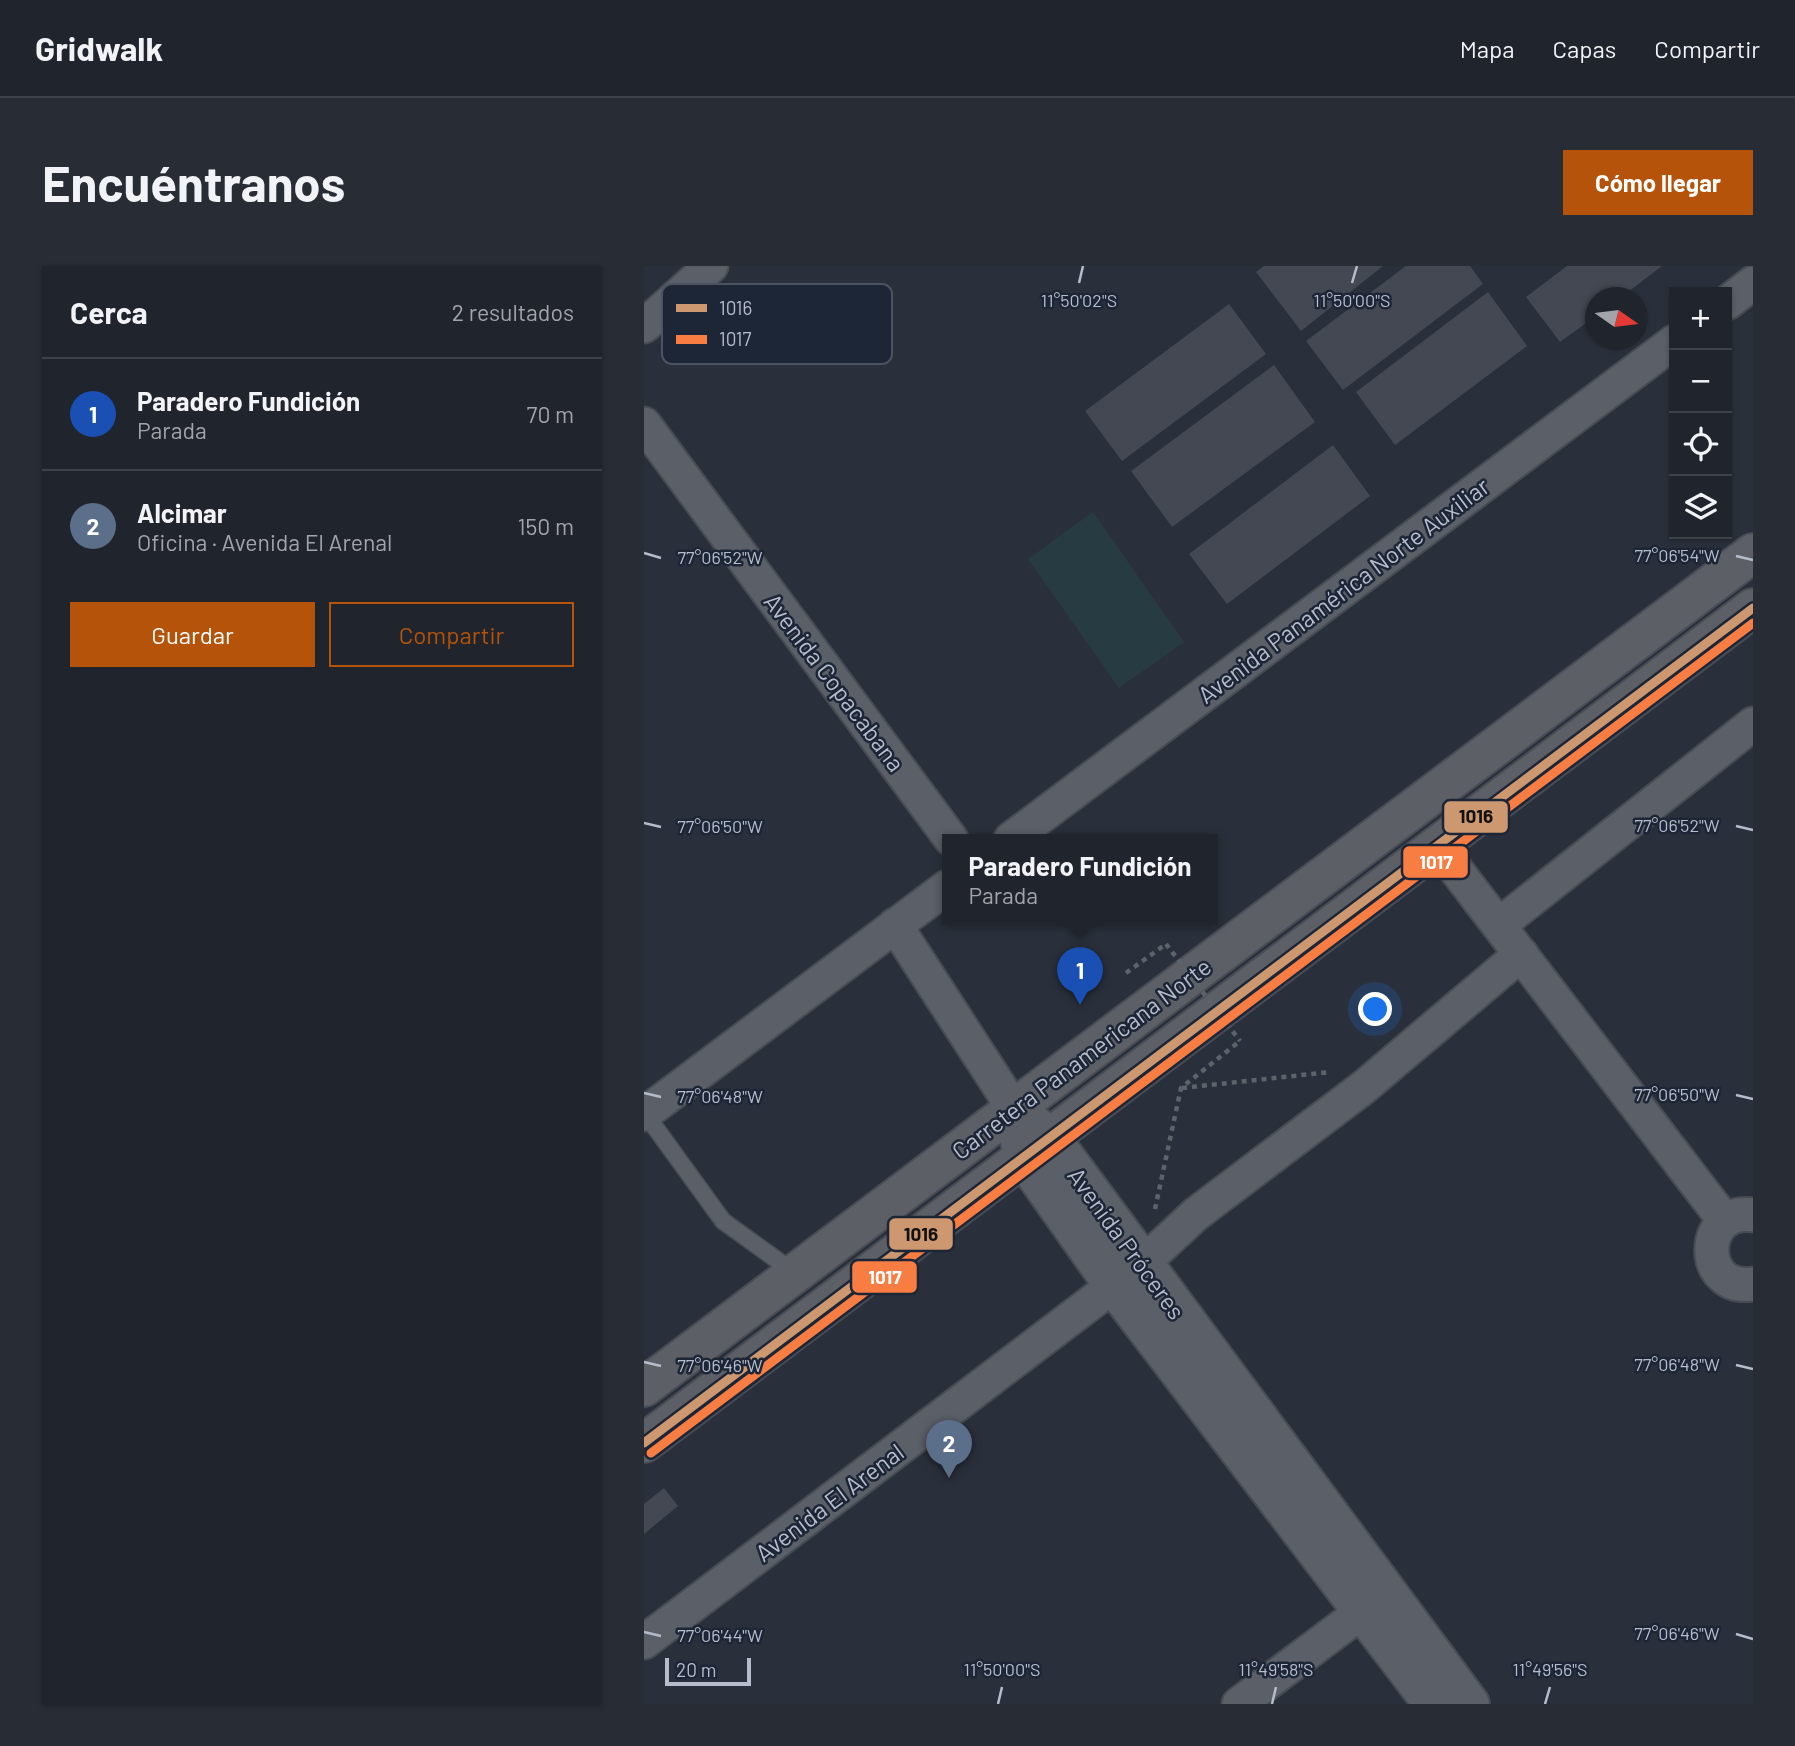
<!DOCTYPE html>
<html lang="es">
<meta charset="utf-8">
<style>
:root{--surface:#20242c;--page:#282c34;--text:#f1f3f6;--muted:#a2a4a9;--line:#3d4148;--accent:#b45309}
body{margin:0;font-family:Barlow,sans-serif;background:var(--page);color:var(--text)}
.controls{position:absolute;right:21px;top:21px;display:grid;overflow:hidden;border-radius:0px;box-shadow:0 2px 5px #0004}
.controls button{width:63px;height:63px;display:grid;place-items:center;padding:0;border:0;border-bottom:2px solid var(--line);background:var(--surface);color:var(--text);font:35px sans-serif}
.compass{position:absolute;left:941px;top:21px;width:63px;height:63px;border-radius:50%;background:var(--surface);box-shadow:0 2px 5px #0004;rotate:104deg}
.scale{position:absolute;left:21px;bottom:18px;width:86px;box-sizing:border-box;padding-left:7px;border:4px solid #b5bccc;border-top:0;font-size:19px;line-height:24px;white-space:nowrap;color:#b5bccc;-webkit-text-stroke:5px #1d2636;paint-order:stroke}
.you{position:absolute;left:732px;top:744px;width:24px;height:24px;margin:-18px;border:5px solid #fff;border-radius:50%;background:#1a73e8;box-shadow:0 0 0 10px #1a73e833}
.badge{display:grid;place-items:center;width:46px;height:46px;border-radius:50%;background:var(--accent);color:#fff;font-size:23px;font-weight:700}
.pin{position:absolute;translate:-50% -58px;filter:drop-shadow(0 2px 4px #0008)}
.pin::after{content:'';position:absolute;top:37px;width:24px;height:21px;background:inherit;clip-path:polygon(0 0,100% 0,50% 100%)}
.popup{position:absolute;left:298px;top:568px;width:276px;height:91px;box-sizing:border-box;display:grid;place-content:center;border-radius:0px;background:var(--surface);filter:drop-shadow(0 2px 5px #0005);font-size:23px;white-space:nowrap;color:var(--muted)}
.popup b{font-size:26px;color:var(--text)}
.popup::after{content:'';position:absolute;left:50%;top:100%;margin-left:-14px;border:14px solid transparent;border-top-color:var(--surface)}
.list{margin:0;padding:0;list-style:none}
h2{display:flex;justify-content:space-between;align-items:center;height:91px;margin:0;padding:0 28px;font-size:30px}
h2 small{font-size:23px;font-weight:400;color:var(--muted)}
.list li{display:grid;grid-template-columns:46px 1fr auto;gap:21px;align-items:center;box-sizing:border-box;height:112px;padding:0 28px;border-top:2px solid var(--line)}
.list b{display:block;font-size:26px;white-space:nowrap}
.list p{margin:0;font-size:23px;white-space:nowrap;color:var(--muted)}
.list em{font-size:23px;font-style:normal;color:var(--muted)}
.actions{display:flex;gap:14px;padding:21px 28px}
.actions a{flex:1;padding:16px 0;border:2px solid var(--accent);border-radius:0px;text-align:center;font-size:24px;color:var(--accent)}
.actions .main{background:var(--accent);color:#fff}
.icon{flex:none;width:38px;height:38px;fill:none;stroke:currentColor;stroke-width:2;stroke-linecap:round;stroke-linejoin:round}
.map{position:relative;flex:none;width:1109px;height:1438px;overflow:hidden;border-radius:0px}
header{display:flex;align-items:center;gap:42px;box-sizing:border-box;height:98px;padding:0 35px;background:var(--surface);border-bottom:2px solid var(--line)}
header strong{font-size:33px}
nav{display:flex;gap:38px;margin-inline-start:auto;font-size:24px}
.intro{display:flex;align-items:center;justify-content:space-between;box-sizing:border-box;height:168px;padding:0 42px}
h1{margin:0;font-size:49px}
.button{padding:18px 32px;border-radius:0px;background:var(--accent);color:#fff;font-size:24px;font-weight:700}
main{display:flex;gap:42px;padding:0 42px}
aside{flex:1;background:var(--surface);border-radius:0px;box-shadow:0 2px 5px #0004}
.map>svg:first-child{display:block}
.grass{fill:#273b42}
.building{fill:#434852}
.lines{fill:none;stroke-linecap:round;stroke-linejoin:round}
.service-casing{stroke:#474b53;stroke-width:19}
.minor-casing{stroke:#474b53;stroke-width:37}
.tertiary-casing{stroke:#474b53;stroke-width:42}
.trunk-casing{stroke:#474c56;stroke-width:42}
.path{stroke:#5d636a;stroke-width:4.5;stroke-dasharray:5 5;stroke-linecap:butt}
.service{stroke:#5b5f68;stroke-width:16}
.minor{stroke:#5b5f68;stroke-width:33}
.tertiary{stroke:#5b5f68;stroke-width:38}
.trunk{stroke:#5c6066;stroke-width:38}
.path-bridge{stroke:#5d636a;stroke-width:4.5;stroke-dasharray:5 5;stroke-linecap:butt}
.bus-1-casing{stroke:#1d2636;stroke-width:14}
.bus-2-casing{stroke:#1d2636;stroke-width:14}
.bus-1{stroke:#cd976f;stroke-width:9}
.bus-2{stroke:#f77d43;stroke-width:9}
.ticks{fill:none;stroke:#b5bccc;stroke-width:2.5}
.labels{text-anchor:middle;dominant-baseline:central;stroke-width:5;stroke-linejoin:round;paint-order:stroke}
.street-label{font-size:24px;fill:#b5bccc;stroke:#1d2636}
.key{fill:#1d2636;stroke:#4b5363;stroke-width:2}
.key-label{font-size:19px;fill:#b5bccc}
.ticks-label{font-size:18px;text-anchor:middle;fill:#b5bccc;stroke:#1d2636;stroke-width:5;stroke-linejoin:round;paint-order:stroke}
.line-badge{stroke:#1d2636;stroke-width:2.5}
.badge-label{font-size:19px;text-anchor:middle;font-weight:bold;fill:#fff}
.pale-badge-label{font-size:19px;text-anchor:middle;font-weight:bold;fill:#111}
</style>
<header>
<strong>Gridwalk</strong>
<nav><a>Mapa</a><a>Capas</a><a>Compartir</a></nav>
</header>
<div class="intro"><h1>Encuéntranos</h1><a class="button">Cómo llegar</a></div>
<main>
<aside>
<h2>Cerca<small>2 resultados</small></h2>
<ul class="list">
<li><span class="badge" style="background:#1a4fb4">1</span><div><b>Paradero Fundición</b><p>Parada</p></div><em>70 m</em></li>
<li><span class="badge" style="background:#5c6f8a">2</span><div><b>Alcimar</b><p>Oficina · Avenida El Arenal</p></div><em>150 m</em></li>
</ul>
<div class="actions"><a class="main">Guardar</a><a>Compartir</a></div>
</aside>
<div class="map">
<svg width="1109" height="1438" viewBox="0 0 1109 1438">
<rect width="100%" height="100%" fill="#2a303b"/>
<polygon class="grass" points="449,246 540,376 475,422 384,293"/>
<g class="building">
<polygon points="620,0 739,0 657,65 612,6"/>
<polygon points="762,0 826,0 839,18 699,124 662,75"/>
<polygon points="923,0 1018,0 976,32 952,32 952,50 916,76 882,31"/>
<polygon points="844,26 883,80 751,179 712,126"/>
<polygon points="585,38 622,88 478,195 441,145"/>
<polygon points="630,99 671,156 528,261 487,205"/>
<polygon points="689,179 726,230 583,338 545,288"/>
<polygon points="20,1222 34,1240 0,1268 0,1238"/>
</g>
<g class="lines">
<g class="service-casing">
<polyline id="service" points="0,846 79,955 151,1007"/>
</g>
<g class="minor-casing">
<g id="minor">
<polyline points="1083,37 1109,17"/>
<polyline points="0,60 67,0"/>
<polyline points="0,158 307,573"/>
<polyline points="367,573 1030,76"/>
<polyline points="793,579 1081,955"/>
<polyline points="251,659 370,843"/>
<polyline points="855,659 1109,458"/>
<polyline points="0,848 303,621"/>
<path d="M1109,949C1055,941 1053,1026 1109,1018"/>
<polyline points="0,1376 498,998 552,948 720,821 877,688"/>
<polyline points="595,1438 719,1345"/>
</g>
</g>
<g class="tertiary-casing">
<g id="tertiary">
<polyline points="370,843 406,871 826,1438"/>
<polyline points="373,859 379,891 470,1020 789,1438"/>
</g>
</g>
<g class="trunk-casing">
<g id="trunk">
<polyline points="0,1121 1109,287"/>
<polyline points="0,1177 1109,342"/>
</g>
</g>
<g class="path">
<polyline points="482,707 522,678"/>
<polyline points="538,822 686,806"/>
<polyline points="511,943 537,822 596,775"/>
</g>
<use href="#service" class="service"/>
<use href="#minor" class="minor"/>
<use href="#tertiary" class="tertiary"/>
<use href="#trunk" class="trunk"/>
<polyline class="path-bridge" points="522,678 596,775"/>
<g class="bus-1-casing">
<polyline id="bus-1" points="0,1177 1109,342"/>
</g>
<g class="bus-2-casing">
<polyline id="bus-2" points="7,1187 1109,357"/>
</g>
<use href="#bus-1" class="bus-1"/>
<use href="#bus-2" class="bus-2"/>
</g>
<path class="ticks" d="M435,17L439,0M708,17L713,0M0,287L17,292M1092,290L1109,294M0,557L17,561M1092,560L1109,564M0,827L17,831M1092,829L1109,833M0,1096L17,1100M1092,1099L1109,1103M0,1366L17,1370M1092,1368L1109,1373M354,1438L358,1421M628,1438L632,1421M901,1438L906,1421"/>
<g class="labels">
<g class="street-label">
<text transform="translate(699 324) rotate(-37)">Avenida Panamérica Norte Auxiliar</text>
<text transform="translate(191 416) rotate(53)">Avenida Copacabana</text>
<text transform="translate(437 792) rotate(-37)">Carretera Panamericana Norte</text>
<text transform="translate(483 977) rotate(54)">Avenida Próceres</text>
<text transform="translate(185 1236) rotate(-37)">Avenida El Arenal</text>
</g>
</g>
<rect x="18" y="18" width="230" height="80" rx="10" class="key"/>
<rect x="32" y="38" width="31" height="8" fill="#cd976f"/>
<rect x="32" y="69" width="31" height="9" fill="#f77d43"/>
<g class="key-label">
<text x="75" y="49">1016</text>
<text x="75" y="80">1017</text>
</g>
<g class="ticks-label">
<text x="435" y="41">11°50'02"S</text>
<text x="708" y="41">11°50'00"S</text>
<text x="1033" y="296">77°06'54"W</text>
<text x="76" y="298">77°06'52"W</text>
<text x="1033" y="566">77°06'52"W</text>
<text x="76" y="567">77°06'50"W</text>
<text x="1033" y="835">77°06'50"W</text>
<text x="76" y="837">77°06'48"W</text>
<text x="1033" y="1105">77°06'48"W</text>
<text x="76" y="1106">77°06'46"W</text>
<text x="1033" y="1374">77°06'46"W</text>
<text x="76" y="1376">77°06'44"W</text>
<text x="358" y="1410">11°50'00"S</text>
<text x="632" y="1410">11°49'58"S</text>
<text x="906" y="1410">11°49'56"S</text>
</g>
<g class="line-badge">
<rect x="799" y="534" width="66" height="34" rx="7" fill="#cd976f"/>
<rect x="758" y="579" width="67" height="34" rx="7" fill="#f77d43"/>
<rect x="244" y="951" width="66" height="34" rx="7" fill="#cd976f"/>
<rect x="207" y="994" width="67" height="34" rx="7" fill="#f77d43"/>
</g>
<g class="badge-label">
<text x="792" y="603">1017</text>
<text x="241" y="1018">1017</text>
</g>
<g class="pale-badge-label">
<text x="832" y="557">1016</text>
<text x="277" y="975">1016</text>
</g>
</svg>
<div class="controls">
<button>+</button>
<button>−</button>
<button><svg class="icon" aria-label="locate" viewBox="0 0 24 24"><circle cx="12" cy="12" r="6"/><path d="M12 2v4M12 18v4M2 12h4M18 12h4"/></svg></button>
<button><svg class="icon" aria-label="layers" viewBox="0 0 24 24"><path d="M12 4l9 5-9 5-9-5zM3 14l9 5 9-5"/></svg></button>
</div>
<svg class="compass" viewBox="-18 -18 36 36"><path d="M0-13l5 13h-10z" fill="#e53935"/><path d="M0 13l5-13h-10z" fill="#a2a4a9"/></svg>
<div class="scale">20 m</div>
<div class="you"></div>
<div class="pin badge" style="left:436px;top:739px;background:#1a4fb4">1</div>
<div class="popup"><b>Paradero Fundición</b>Parada</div>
<div class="pin badge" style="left:305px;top:1212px;background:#5c6f8a">2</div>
</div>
</main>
